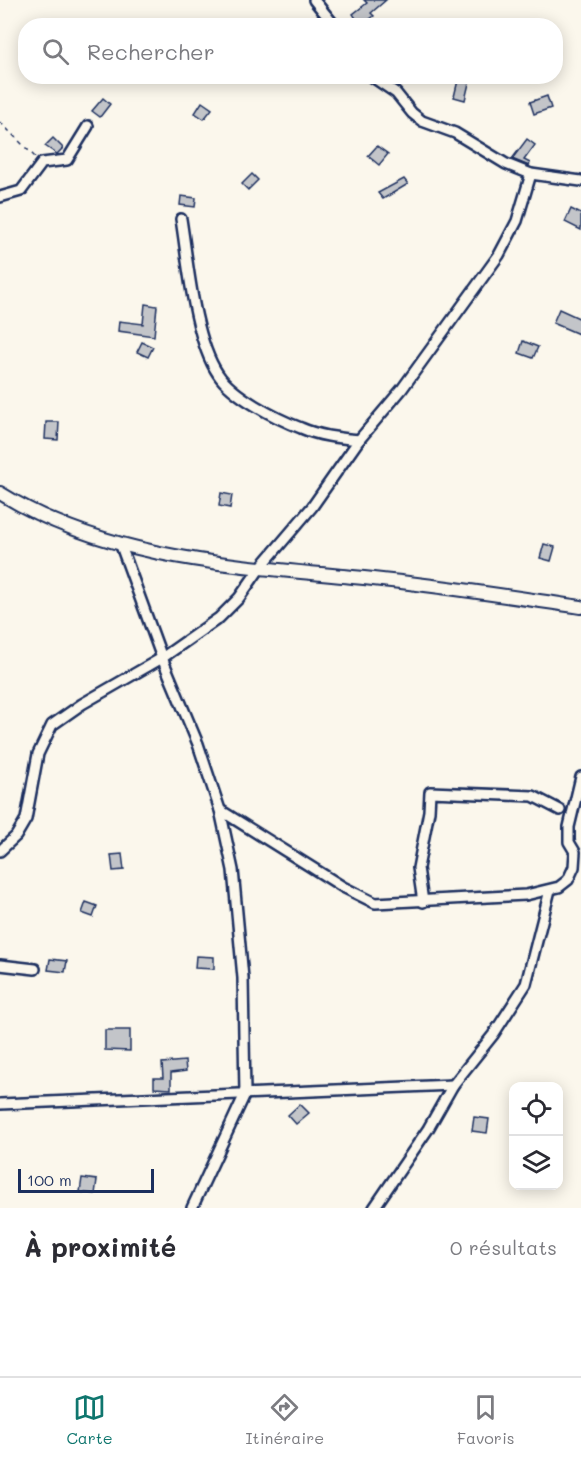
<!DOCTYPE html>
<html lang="fr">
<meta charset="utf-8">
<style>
:root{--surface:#fff;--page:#f7f7f7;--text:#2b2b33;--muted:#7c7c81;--line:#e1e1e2;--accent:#0f766e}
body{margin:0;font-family:Mali,sans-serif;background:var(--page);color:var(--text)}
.controls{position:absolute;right:18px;bottom:18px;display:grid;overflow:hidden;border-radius:12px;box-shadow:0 3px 15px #0003}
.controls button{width:54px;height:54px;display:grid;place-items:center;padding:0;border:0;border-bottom:2px solid var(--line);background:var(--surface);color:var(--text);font:30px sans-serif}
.scale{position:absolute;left:18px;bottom:15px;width:136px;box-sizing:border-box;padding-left:6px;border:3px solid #1b2f5e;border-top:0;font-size:16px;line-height:21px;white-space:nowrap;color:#1b2f5e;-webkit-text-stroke:4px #fbf7ec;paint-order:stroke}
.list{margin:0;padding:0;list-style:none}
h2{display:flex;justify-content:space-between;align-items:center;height:78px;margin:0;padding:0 24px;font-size:26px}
h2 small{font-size:20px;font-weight:400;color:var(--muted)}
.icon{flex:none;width:33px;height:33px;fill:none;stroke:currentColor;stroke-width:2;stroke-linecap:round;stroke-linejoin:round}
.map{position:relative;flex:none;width:581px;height:1208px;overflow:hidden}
.search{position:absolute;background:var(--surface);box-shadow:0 3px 15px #0003;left:18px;right:18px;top:18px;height:66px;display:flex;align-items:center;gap:15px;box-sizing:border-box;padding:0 21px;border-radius:24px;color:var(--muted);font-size:22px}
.sheet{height:168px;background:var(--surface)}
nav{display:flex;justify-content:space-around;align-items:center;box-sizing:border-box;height:84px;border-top:2px solid var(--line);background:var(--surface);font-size:16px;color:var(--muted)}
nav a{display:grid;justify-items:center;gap:3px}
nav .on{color:var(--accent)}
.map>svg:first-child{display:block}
.building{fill:#c3c5c9;stroke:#1b2f5e;stroke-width:1.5}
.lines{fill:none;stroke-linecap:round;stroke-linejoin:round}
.minor-casing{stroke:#1b2f5e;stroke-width:14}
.major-casing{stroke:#1b2f5e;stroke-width:16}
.path{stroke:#1b2f5e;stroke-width:1.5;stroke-dasharray:4.5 4.5;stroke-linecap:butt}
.minor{stroke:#fbf7ec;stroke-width:9}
.major{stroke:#fbf7ec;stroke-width:12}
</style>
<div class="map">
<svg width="581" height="1208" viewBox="0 0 581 1208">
<rect width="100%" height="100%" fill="#fbf7ec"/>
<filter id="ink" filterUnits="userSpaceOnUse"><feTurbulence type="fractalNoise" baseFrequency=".0167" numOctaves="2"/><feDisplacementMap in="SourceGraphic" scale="12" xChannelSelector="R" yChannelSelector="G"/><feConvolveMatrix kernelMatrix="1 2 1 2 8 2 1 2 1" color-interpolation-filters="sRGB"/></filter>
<g filter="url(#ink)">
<g class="building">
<polygon points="364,0 386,0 371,13 374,16 361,26 353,14 367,3"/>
<polygon points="459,76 470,79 465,100 454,97"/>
<polygon points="547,96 551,108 534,114 530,102"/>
<polygon points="103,98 110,104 100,117 92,111"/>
<polygon points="202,102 212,109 204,119 195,113"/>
<polygon points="53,138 63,148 57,154 45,146"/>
<polygon points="527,139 535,145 524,160 530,163 529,166 512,159"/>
<polygon points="377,146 388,154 379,165 368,156"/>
<polygon points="252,174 258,180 248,190 242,184"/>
<polygon points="404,179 408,184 383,199 378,193"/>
<polygon points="181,196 196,198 195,207 180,205"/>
<polygon points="571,209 581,214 581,230 565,222"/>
<polygon points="145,304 157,306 154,336 118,331 119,321 143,324"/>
<polygon points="559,309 581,319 581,335 553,323"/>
<polygon points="523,341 538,347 533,358 519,353"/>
<polygon points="142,342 153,347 148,357 137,352"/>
<polygon points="46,422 59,422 58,440 45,439"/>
<polygon points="221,493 232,495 230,508 219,506"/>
<polygon points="544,544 555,547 551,561 540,558"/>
<polygon points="122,854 124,870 113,871 111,855"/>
<polygon points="86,902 97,906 93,917 82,913"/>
<polygon points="196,956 214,957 214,969 195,968"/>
<polygon points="50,959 67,961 65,972 48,970"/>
<polygon points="105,1030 130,1030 130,1051 105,1050"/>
<polygon points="185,1061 186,1071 171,1073 171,1089 154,1088 154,1078 163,1078 162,1063"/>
<polygon points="300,1104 309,1113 296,1124 288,1115"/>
<polygon points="474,1117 489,1119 487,1133 472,1131"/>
<polygon points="82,1178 97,1180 95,1194 80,1192"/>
</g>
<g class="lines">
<g class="minor-casing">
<g id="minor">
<polyline points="314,0 335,26"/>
<polyline points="371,76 396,93 412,113 422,121 455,133 506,164 531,174 581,181"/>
<polyline points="0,197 21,191 42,163 67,160 88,126"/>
<path d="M181,219C188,262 194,339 218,374C232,396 277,419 301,428C319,436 340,438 359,440"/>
<polyline points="120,543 162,658 198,744 220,810 233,870 243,978 245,1094 192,1208"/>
<polyline points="220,810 343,887 375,903 526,895 559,887 568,880 574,867 575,852 569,842 569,827 581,777"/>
<polyline points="0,851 16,836 26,819 38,754 52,725 82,704 162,658 219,618 239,598 260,568 312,507 359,440 402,389 499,255 517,221 531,174"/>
<polyline points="423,902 418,868 429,811 430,792 533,796 560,810"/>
<polyline points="0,965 35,969"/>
<polyline points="0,1104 453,1085"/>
<polyline points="374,1208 428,1129 453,1085 493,1035 526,984 550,890"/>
</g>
</g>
<g class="major-casing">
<path id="major" d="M0,493C111,562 247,566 373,579C443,586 512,597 581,607"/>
</g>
<polyline class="path" points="0,122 35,157"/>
<use href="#minor" class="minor"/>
<use href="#major" class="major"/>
</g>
</g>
</svg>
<div class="controls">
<button><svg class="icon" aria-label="locate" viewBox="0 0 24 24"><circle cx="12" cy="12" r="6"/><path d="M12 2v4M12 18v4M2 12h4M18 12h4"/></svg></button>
<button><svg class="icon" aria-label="layers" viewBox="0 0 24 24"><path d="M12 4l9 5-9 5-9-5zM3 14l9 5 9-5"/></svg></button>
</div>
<div class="scale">100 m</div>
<div class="search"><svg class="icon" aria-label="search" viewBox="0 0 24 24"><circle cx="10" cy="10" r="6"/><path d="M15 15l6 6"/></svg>Rechercher</div>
</div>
<section class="sheet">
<h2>À proximité<small>0 résultats</small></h2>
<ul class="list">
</ul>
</section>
<nav>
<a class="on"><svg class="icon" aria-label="map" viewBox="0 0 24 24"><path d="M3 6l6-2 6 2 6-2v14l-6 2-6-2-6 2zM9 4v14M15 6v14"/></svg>Carte</a>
<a><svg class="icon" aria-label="directions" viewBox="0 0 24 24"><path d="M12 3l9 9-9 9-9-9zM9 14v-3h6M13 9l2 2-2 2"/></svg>Itinéraire</a>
<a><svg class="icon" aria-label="saved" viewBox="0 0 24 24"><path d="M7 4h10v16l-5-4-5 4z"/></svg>Favoris</a>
</nav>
